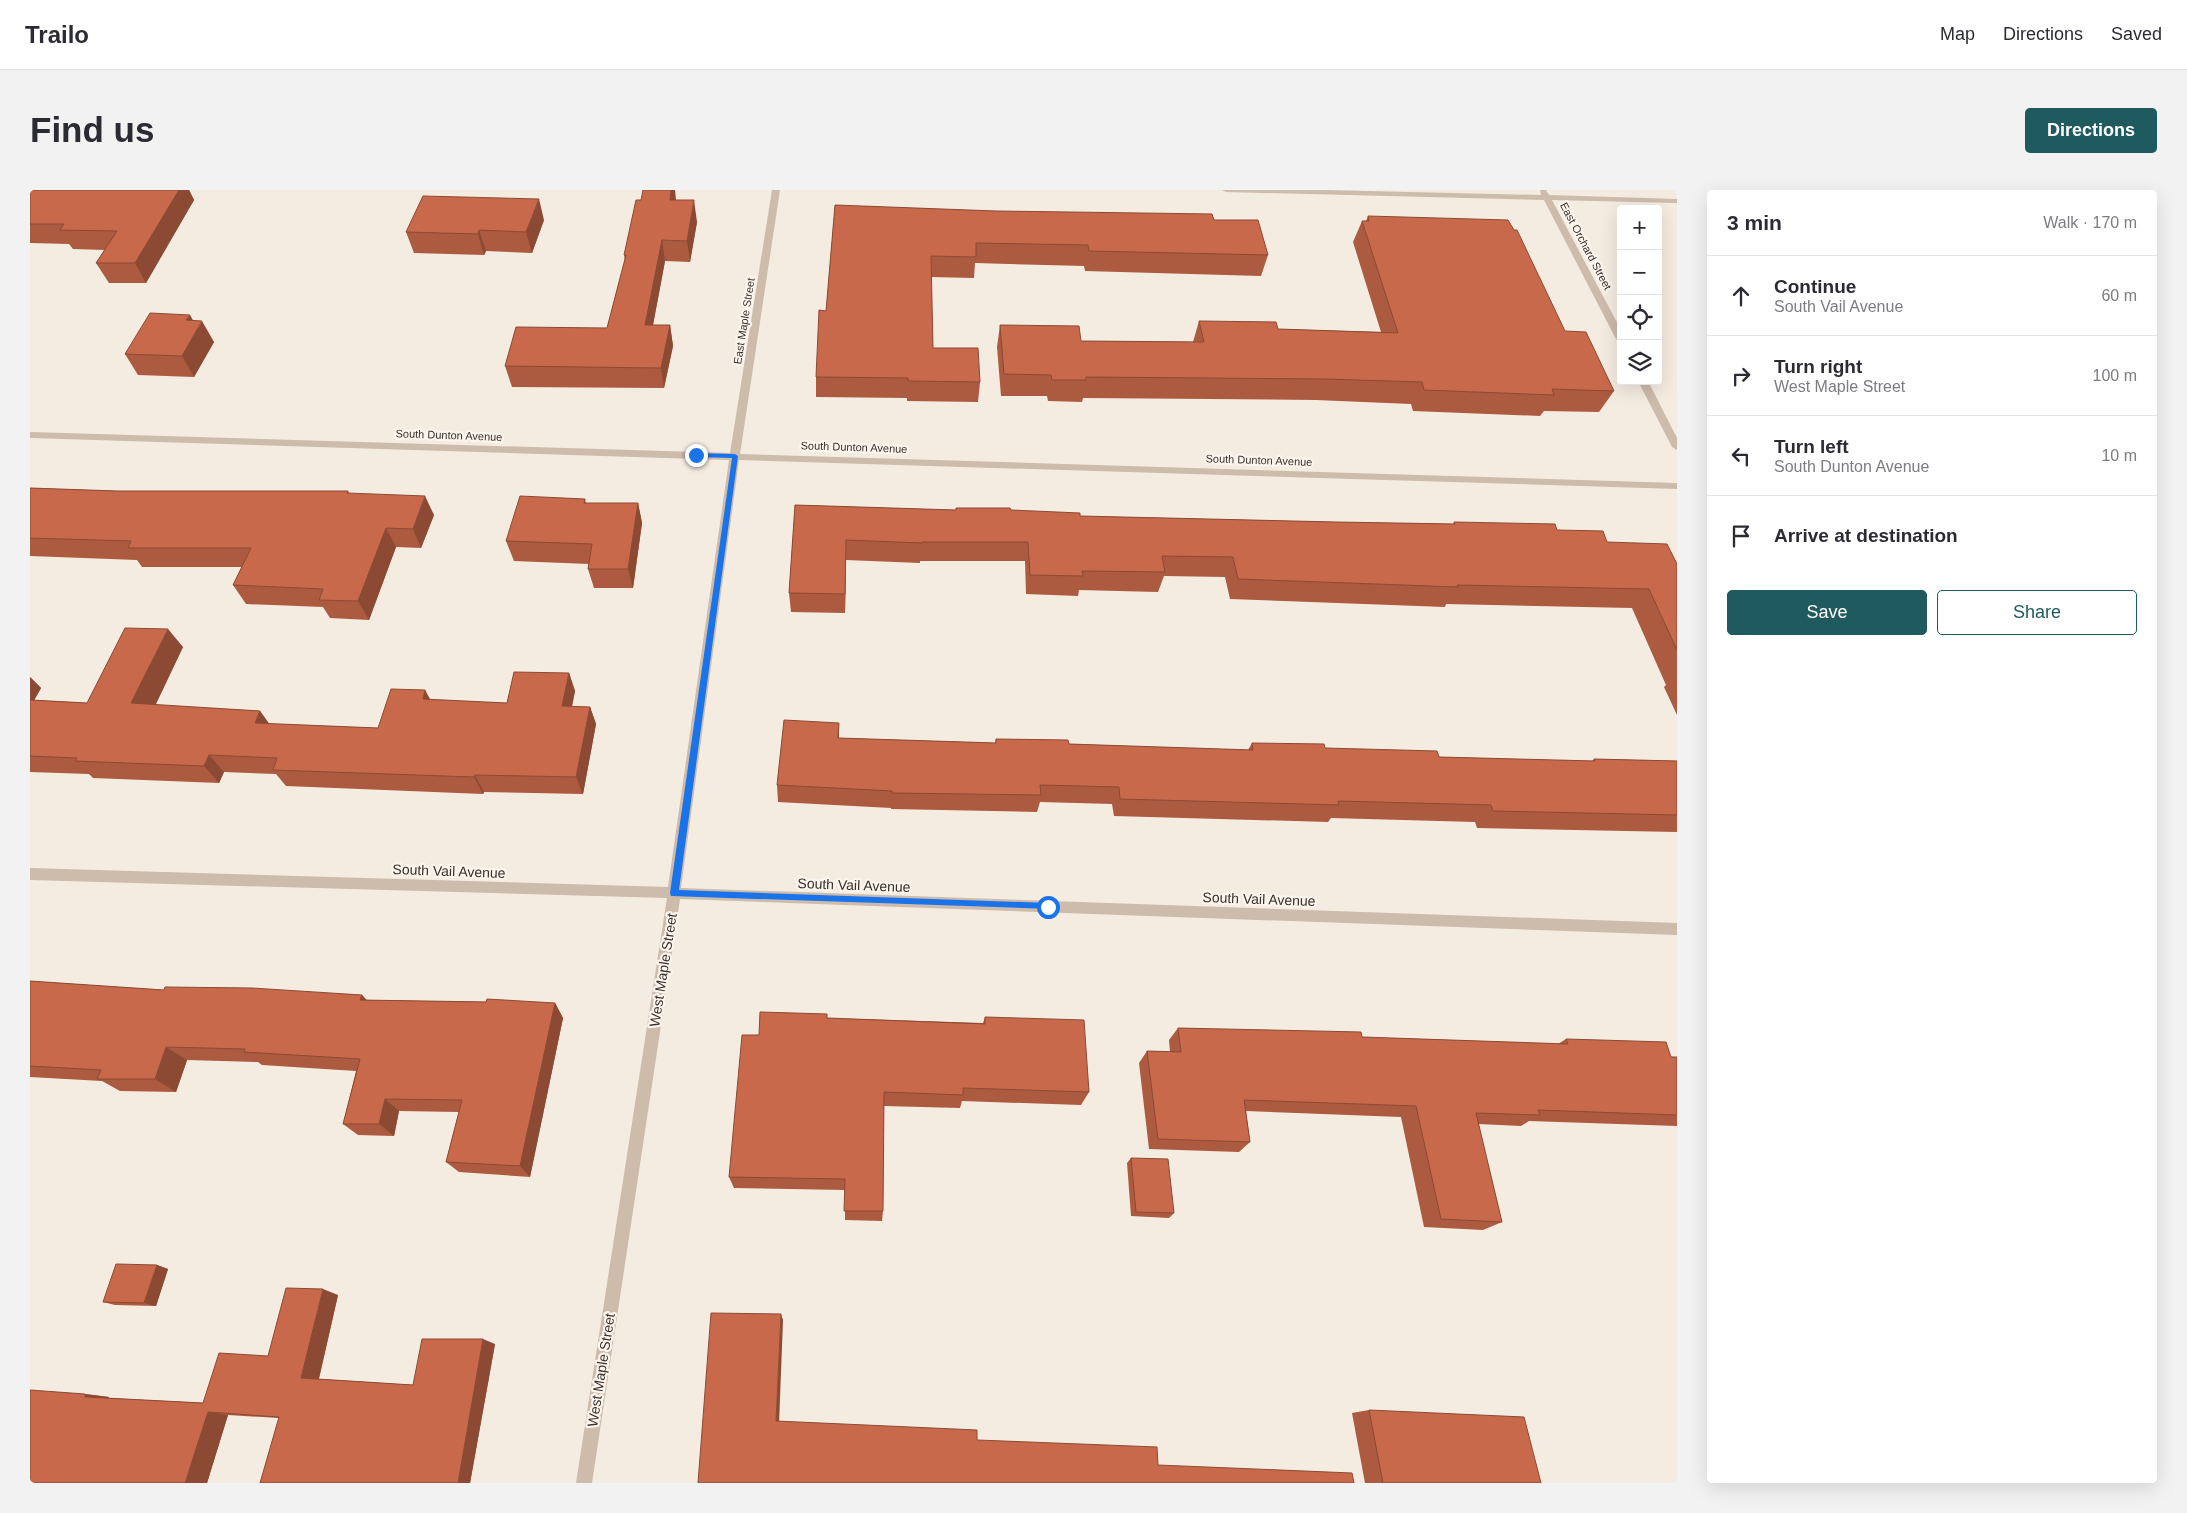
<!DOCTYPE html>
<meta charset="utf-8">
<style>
:root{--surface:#fff;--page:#f2f2f3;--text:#2b2b33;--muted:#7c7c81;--line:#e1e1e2;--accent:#1f5a5e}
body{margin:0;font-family:Arial,sans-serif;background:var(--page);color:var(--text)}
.controls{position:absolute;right:15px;top:15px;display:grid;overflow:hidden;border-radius:5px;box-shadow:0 5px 20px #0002}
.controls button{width:45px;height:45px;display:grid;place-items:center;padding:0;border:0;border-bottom:1px solid var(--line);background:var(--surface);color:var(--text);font:25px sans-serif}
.stop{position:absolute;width:15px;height:15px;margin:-11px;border:4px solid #1a73e8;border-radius:50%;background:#fff}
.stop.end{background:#1a73e8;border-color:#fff;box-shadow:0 1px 5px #0008}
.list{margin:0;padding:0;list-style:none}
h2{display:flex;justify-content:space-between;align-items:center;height:65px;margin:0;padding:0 20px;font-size:21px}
h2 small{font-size:16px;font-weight:400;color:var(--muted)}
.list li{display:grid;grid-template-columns:32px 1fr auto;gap:15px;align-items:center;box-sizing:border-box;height:80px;padding:0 20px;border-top:1px solid var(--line)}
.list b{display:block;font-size:19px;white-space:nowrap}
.list p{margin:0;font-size:16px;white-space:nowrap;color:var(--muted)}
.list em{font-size:16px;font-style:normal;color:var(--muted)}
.actions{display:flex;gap:10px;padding:15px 20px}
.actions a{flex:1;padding:11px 0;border:1px solid var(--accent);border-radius:5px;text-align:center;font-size:18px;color:var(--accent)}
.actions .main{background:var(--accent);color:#fff}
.icon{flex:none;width:28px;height:28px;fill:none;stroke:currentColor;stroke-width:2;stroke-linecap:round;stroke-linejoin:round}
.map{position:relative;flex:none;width:1647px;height:1293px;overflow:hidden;border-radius:5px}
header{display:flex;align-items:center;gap:30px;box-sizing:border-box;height:70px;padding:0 25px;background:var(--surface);border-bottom:1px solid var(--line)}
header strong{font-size:24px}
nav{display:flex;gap:28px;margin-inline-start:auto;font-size:18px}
.intro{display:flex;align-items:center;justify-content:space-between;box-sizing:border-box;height:120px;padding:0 30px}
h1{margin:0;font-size:35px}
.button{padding:12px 22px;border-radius:5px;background:var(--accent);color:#fff;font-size:18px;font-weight:700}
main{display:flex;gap:30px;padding:0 30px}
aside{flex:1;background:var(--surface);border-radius:5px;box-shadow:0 5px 20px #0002}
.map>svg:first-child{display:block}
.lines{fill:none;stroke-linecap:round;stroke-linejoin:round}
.minor{fill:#cdbbac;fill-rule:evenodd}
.wall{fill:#ac5a40}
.shaded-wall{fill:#8c4a34}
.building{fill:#c8694b;stroke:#8c4a34}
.route{fill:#1a73e8}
.labels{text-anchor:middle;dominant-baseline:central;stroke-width:4.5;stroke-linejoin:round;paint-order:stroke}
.far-street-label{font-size:11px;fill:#3b302b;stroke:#fbf5ee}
.street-label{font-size:14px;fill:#3b302b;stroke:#fbf5ee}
</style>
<header>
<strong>Trailo</strong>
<nav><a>Map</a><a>Directions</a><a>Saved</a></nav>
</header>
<div class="intro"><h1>Find us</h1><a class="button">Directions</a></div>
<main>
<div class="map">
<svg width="1647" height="1293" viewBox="0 0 1647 1293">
<rect width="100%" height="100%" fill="#f4ebe1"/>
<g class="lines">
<g class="minor">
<polygon points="742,0 750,0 710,264 1647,293 1647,299 709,270 651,698 1647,733 1647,745 650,709 562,1293 546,1293 637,708 0,690 0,678 638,697 699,270 0,248 0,242 700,263"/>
<polygon points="1192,0 1295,0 1511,5 1510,0 1516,0 1519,5 1647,9 1647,13 1522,10 1591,140 1591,152 1586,149 1514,10 1196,2"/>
<polygon points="1608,191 1618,191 1647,248 1647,260 1642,257"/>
</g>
</g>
<g class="wall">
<polygon points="0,0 159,0 164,10 116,93 79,93 66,73 75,60 43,59 39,54 0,53"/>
<polygon points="646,10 667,32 660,72 635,71 623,135 640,135 643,156 634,198 482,197 475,176 577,138 595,71 594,65"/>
<polygon points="805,15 1184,30 1238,65 1231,86 1055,81 1054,76 945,73 944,88 901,87 903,158 950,192 948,212 877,211 877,208 786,207 786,187 796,121"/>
<polygon points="1338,26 1535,141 1584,201 1569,222 1514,221 1510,226 1383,221 1381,214 1286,210 1053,208 1052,212 1018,211 1017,206 971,206 967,157 970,135 1051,151 1163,152 1169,131 1248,139 1351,142 1323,52 1332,31 1336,31"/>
<polygon points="514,30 502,63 456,61 454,65 384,63 376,42"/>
<polygon points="163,131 184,152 164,187 108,185 95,164"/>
<polygon points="0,298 87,301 318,301 319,303 404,325 391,358 366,357 339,430 300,428 293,417 216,414 203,395 212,377 112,377 107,370 0,366"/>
<polygon points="555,309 556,313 608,313 612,333 603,398 564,398 558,379 559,374 484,371 476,351"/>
<polygon points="765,315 926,320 981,320 1050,326 1305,332 1423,334 1424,332 1527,340 1577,352 1647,374 1647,525 1634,497 1636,495 1602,418 1416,414 1415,417 1200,409 1195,387 1134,386 1128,402 1049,400 1048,406 996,404 995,371 890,371 890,373 816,370 815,423 761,422 759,403"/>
<polygon points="153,457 125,515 230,521 239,534 348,538 395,500 400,510 477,513 539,483 545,501 542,517 560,517 566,534 553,604 454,602 453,604 256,596 246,584 194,582 189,593 63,588 59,584 0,582 0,487 11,498 4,510 57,513"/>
<polygon points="809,533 809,548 965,553 966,549 1039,554 1218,560 1222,553 1409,567 1562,571 1564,569 1647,571 1647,642 1447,638 1445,632 1301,628 1298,632 1084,626 1082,614 1010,612 1007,622 861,619 861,618 748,612 747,595"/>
<polygon points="0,791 134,800 332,805 336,810 525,813 533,828 500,987 429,982 416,972 429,922 369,921 364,946 328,945 313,934 326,881 232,875 228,872 157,870 146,902 90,901 72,891 0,887"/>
<polygon points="797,824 797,828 953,833 955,827 1059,902 1051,915 932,911 930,918 854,916 853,1021 852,1031 815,1030 815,1000 704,998 699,987 729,845"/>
<polygon points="1148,838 1332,847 1528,854 1536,849 1641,867 1647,867 1647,936 1499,931 1491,936 1448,934 1472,1032 1453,1040 1394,1037 1371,927 1216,921 1220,952 1209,962 1119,959 1109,873 1117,861 1140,862 1139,850"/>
<polygon points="1101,968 1144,1023 1139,1028 1101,1026 1097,973"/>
<polygon points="127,1075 138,1079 126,1116 85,1115 73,1112"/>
<polygon points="308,1105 289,1189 383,1195 465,1154 440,1293 249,1228 198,1225 177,1293 55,1204 79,1207 79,1208 173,1213 238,1166"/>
<polygon points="1339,1220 1511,1293 1335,1293 1322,1223"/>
</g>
<g class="shaded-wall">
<polygon points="149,0 159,0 164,10 116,93 105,73"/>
<polygon points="641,0 645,0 646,10 643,31 640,10"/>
<polygon points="509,9 514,30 502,63 496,42"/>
<polygon points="664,10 667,32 660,72 657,51"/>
<polygon points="449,40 456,61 454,65 448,44"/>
<polygon points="632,50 635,71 619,156 615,135"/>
<polygon points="160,125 168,139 172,131 184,152 164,187 152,166 156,130"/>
<polygon points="640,135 643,156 634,198 631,178"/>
<polygon points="395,306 404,325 391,358 383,339"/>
<polygon points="608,313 612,333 603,398 598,379"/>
<polygon points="356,338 366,357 339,430 328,411"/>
<polygon points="816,350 816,370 815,423 815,404"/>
<polygon points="138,439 153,457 118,531 101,513"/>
<polygon points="539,483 545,501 538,534 532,516"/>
<polygon points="0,487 11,498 0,518"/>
<polygon points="395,500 405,518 393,509"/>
<polygon points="560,517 566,534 553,604 546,587"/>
<polygon points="230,521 243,539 225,533"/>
<polygon points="179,565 194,582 189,593 174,576"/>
<polygon points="445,585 454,602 453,604 444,587"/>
<polygon points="332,805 346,820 330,810"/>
<polygon points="525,813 533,828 500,987 490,976"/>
<polygon points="136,857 157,870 146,902 125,889"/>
<polygon points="355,909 369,921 364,946 349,934"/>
<polygon points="127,1075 138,1079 126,1116 114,1113"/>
<polygon points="293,1099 308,1105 288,1192 271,1188"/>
<polygon points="751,1124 753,1130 749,1234 746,1231"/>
<polygon points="453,1149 465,1154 440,1293 428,1293"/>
<polygon points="55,1204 79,1207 78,1210 55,1207"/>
<polygon points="178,1222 198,1225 177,1293 155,1293"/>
</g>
<g class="building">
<polygon points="0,0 149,0 105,73 66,73 87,41 30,40 34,34 0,34"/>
<polygon points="613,0 641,0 640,10 664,10 657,51 632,50 615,135 640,135 631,178 475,176 486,137 577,138 596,65 594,65 606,10 611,10"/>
<polygon points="393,6 509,9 496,42 449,40 448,44 376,42"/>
<polygon points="805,15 966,21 1182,24 1184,30 1228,30 1238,65 1059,61 1058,55 946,53 946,67 901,66 903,158 948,158 950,192 878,191 878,188 786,187 789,120 796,121"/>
<polygon points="1338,26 1478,30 1484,40 1487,40 1535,141 1556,142 1584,201 1522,199 1524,205 1394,200 1392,192 1295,189 1056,187 1056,190 1022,190 1021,185 974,184 970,135 1049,136 1051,151 1174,152 1169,131 1246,132 1248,139 1368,143 1332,31 1339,31"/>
<polygon points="120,123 160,125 156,130 172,131 152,166 95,164"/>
<polygon points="0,298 87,301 318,301 317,303 395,306 383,339 356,338 328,411 289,410 293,399 203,395 221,358 98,358 101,351 0,348"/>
<polygon points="490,306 555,309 554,313 608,313 598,379 558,379 562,354 476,351"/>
<polygon points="765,315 926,320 926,318 980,318 981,320 1050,323 1050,326 1305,332 1425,334 1424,332 1525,334 1527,340 1573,341 1577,352 1637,354 1647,374 1647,460 1619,399 1427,395 1428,397 1208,389 1203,367 1132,366 1135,382 1052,381 1053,386 1000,385 998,352 892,352 892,353 816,350 815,404 759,403"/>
<polygon points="95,438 138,439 101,513 230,521 225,533 348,538 361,499 395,500 393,509 477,513 484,482 539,483 532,516 560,517 546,587 445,585 444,587 243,580 247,568 179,565 174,576 45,571 47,568 0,566 0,510 57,513"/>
<polygon points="754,530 809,533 808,548 966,553 966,549 1038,550 1039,554 1223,560 1222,553 1294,554 1295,558 1407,561 1409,567 1565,571 1564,569 1647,571 1647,625 1463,621 1461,615 1308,611 1309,615 1090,609 1089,597 1010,595 1011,605 862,603 862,601 747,595"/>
<polygon points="0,791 134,800 135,797 222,798 332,805 330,810 456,812 457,809 525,813 490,976 416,972 432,910 355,909 349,934 313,934 330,869 214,862 215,859 136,857 125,889 67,889 71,880 0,876"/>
<polygon points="730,822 797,824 797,828 955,834 955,827 1054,830 1059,902 933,898 933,905 854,902 853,1021 814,1021 815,989 699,987 712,845 729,845"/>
<polygon points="1148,838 1331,842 1332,847 1538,854 1536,849 1636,852 1641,867 1647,867 1647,925 1508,920 1510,925 1446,923 1472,1032 1411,1029 1386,916 1214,910 1220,952 1128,949 1117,861 1151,862"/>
<polygon points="1101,968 1138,969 1144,1023 1106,1022"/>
<polygon points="86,1074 127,1075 114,1113 73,1112"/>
<polygon points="256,1098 293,1099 271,1188 383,1195 392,1149 453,1149 428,1293 230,1293 249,1227 178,1222 155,1293 0,1293 0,1200 55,1204 55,1207 173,1213 189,1163 238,1166"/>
<polygon points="681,1123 751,1124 746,1231 947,1240 947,1250 1127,1257 1128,1275 1322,1283 1324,1293 668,1293"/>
<polygon points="1339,1220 1494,1227 1511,1293 1353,1293"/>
</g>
<polygon class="route" points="664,263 705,264 708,266 649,700 1018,713 1021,714 1021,719 641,706 640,703 702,268 666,267 664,267"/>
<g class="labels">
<g class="far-street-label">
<text transform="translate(1556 56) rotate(62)">East Orchard Street</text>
<text transform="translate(714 131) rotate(-81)">East Maple Street</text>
<text transform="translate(419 245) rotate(2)">South Dunton Avenue</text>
<text transform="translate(824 257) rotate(2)">South Dunton Avenue</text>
<text transform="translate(1229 270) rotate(2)">South Dunton Avenue</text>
</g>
<g class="street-label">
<text transform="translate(419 681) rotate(2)">South Vail Avenue</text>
<text transform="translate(824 695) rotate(2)">South Vail Avenue</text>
<text transform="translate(1229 709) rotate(2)">South Vail Avenue</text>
<text transform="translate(633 780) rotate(-81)">West Maple Street</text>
<text transform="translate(571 1180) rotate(-81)">West Maple Street</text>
</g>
</g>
</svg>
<div class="controls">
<button>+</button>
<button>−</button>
<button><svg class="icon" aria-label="locate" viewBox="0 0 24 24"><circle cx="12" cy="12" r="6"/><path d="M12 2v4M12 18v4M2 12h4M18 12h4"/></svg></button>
<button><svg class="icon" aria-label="layers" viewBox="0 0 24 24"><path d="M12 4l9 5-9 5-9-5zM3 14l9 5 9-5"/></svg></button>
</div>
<div class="stop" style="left:1018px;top:717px"></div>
<div class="stop end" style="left:666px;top:265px"></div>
</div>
<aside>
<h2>3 min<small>Walk · 170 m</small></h2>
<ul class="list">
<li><svg class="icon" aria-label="ahead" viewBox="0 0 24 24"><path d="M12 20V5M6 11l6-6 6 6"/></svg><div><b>Continue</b><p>South Vail Avenue</p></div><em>60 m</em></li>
<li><svg class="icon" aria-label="right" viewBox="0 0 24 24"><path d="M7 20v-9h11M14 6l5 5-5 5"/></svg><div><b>Turn right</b><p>West Maple Street</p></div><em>100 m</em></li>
<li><svg class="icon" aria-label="left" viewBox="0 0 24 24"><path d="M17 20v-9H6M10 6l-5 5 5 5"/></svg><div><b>Turn left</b><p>South Dunton Avenue</p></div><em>10 m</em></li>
<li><svg class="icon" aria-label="arrive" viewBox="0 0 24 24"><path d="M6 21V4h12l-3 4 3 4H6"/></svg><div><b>Arrive at destination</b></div></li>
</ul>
<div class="actions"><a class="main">Save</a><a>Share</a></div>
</aside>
</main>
